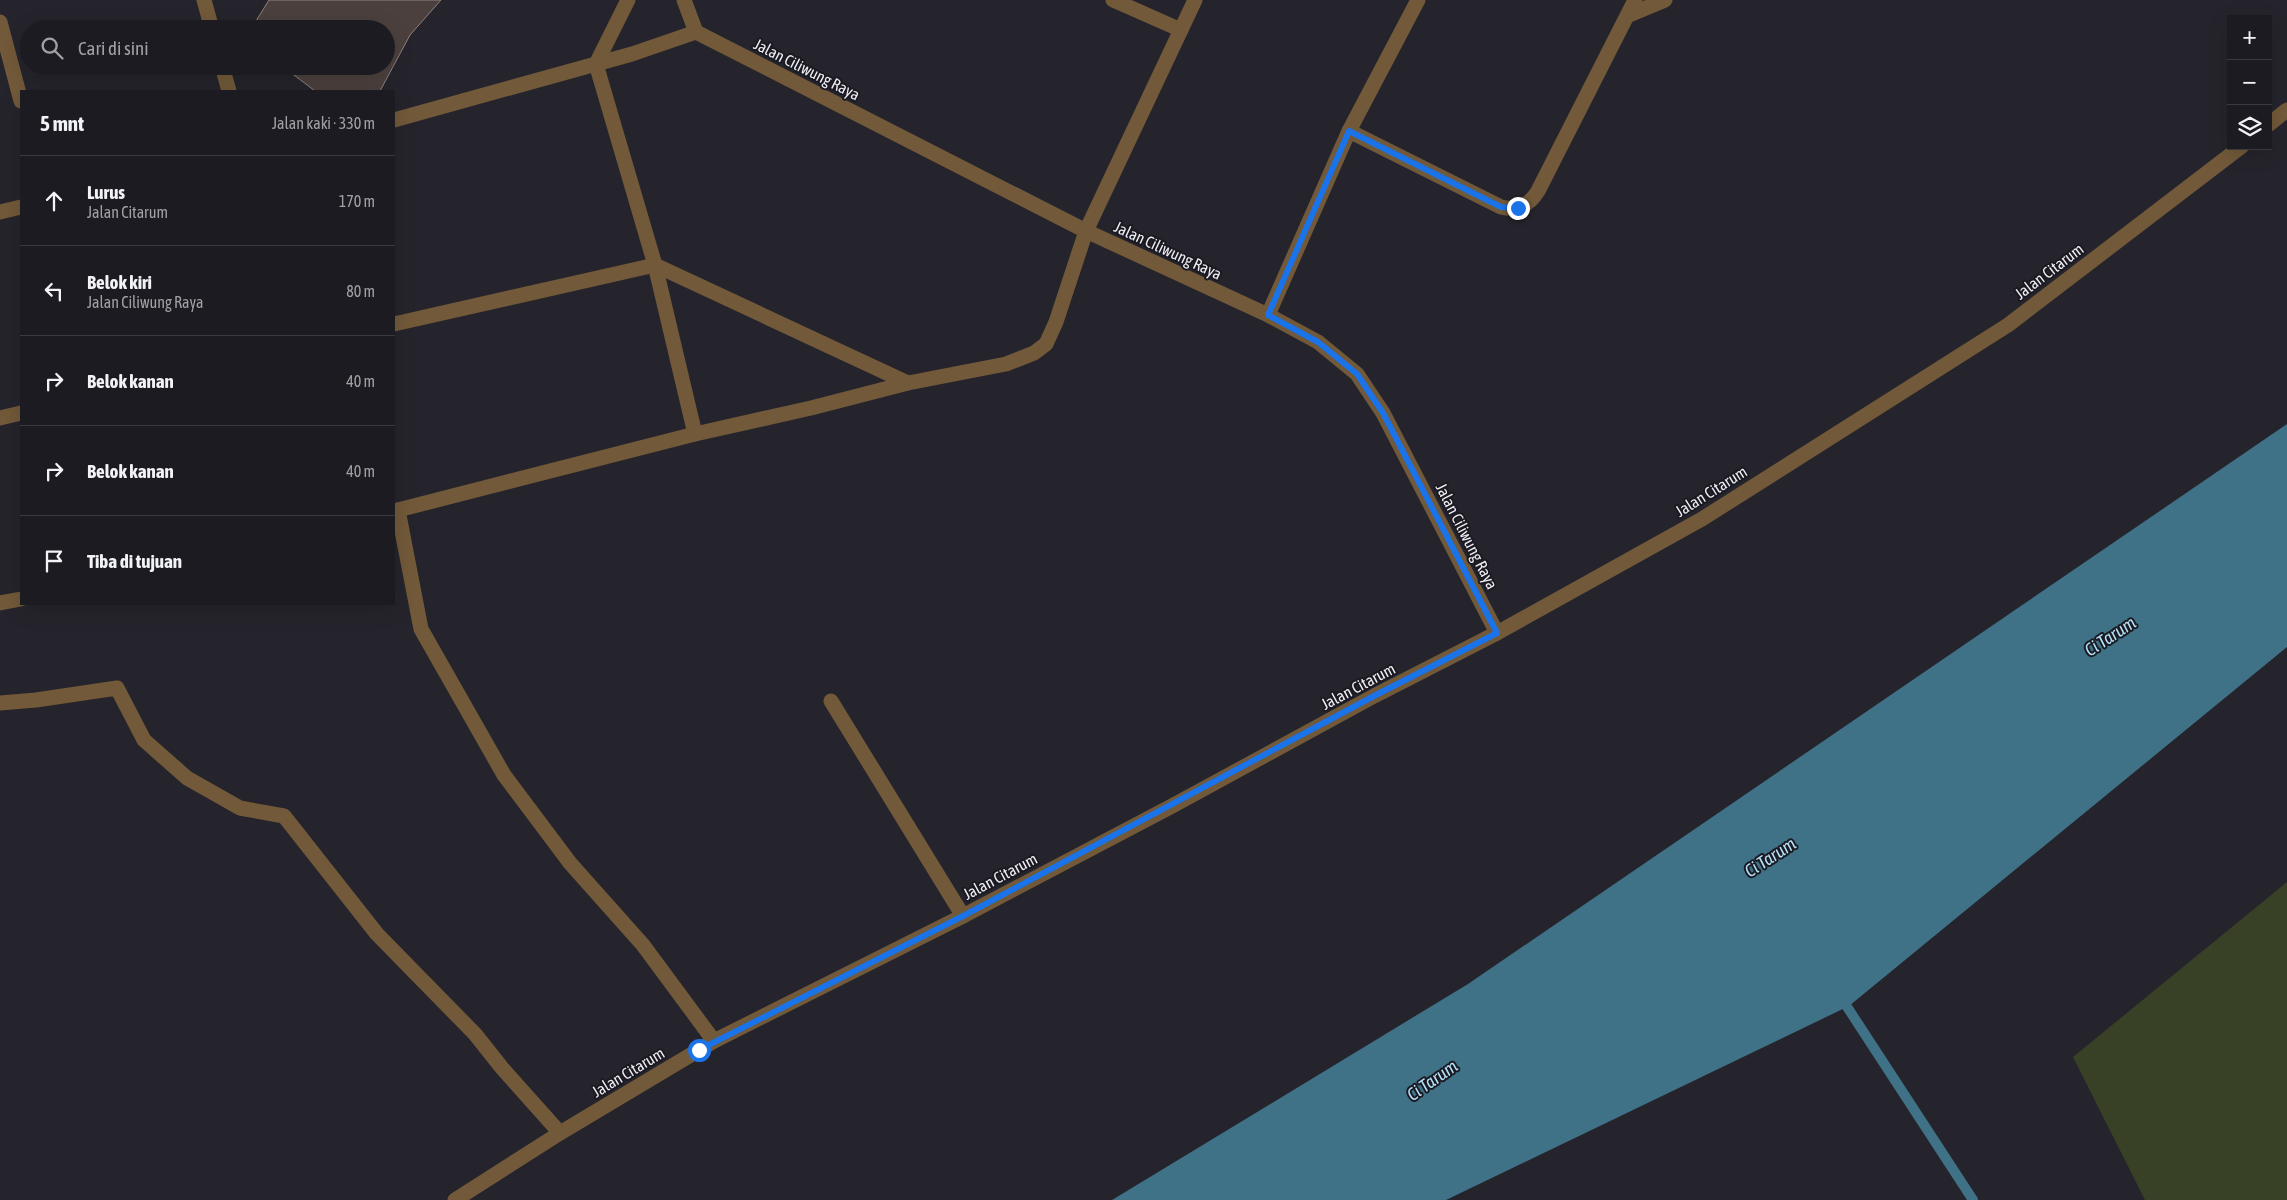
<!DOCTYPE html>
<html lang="id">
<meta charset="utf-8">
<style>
:root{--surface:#1c1b21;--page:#29282e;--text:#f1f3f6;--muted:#a0a1a5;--line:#3a393f}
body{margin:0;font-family:"Asap Condensed",sans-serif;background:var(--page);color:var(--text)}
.controls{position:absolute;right:15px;top:15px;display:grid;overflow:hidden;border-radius:0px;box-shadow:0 5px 20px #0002}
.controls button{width:45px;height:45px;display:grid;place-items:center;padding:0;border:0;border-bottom:1px solid var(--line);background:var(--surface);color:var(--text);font:25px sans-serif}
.stop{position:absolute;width:15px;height:15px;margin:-11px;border:4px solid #1a73e8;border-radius:50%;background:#fff}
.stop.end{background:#1a73e8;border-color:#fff;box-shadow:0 1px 5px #0008}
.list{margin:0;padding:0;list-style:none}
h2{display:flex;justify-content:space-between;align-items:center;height:65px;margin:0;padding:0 20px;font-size:21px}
h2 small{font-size:16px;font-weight:400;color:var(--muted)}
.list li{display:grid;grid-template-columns:32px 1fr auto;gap:15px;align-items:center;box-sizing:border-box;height:90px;padding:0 20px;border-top:1px solid var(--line)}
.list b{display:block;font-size:19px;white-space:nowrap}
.list p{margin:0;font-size:16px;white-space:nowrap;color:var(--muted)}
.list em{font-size:16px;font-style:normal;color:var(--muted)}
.icon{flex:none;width:28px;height:28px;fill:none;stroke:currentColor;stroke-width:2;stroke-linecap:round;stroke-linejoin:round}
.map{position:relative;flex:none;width:2287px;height:1200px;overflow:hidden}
.search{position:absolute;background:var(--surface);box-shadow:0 5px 20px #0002;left:20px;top:20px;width:375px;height:55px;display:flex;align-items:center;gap:12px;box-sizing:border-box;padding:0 18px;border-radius:28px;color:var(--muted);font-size:19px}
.panel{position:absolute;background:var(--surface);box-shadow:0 5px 20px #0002;left:20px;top:90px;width:375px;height:515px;border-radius:0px}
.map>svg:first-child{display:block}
.green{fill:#384026}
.water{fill:#3f7187}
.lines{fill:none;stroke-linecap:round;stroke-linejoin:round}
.stream{stroke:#3f7187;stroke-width:10}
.building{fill:#4b403e;stroke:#8d817f}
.minor{stroke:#715939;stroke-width:15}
.route{stroke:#1a73e8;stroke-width:6}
.labels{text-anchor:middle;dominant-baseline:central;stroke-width:4;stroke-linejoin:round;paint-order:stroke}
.street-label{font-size:16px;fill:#eeeef4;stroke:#1b1a22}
.water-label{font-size:18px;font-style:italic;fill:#b4e2f8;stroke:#1b1a22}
</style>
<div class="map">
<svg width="2287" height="1200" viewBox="0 0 2287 1200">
<rect width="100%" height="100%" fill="#25242c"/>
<polygon class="green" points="2287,882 2287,1200 2145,1200 2073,1057"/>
<polygon class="water" points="2287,424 2287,647 1849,1006 1446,1200 1112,1200 1468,984"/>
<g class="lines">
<polyline class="stream" points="1840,996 1973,1200"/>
</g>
<polygon class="building" points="269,0 441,0 410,35 380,91 315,91 282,66 386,66 386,29 251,29"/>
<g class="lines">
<g class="minor">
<polyline points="204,0 212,29"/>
<polyline points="684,0 696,32 1086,231 1268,315 1318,342 1357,374 1383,413 1497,633"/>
<polyline points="1113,0 1181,30"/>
<polyline points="1629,15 1665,0"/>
<polyline points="0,22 21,101"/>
<polyline points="596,64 655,265 695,434"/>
<polyline points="596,64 628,0"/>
<polyline points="222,66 229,91"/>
<polyline points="394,120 632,54 696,32"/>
<polyline points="2268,125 2287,110"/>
<path d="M1349,131L1501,207C1517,211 1529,206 1538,191L1635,0"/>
<polyline points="0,212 21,207"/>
<polyline points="1268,315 1349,131 1418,0"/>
<polyline points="394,324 655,265 908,383"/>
<polyline points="0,418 21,413"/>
<polyline points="398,510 421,629 504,775 570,863 643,945 714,1041"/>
<polyline points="394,511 695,434 811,408 908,383 1006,364 1034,353 1046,344 1056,322 1086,231 1195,0"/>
<polyline points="0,603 21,599"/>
<polyline points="831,701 963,916"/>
<polyline points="0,703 36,700 117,688 144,740 187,778 240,808 284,816 377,934 475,1034 502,1068 560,1133"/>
<polyline points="455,1200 560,1133 714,1041 963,916 1172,806 1374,696 1497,633 1702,519 2008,325 2242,146"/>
</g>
</g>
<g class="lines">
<polyline class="route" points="699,1050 963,916 1374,696 1497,633 1383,413 1357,374 1318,342 1268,315 1349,131 1501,207 1518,208"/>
</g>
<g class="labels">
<g class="street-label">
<text transform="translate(807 69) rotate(27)">Jalan Ciliwung Raya</text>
<text transform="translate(1168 250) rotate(25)">Jalan Ciliwung Raya</text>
<text transform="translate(2049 271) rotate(-37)">Jalan Citarum</text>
<text transform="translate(1711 491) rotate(-32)">Jalan Citarum</text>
<text transform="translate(1467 536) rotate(63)">Jalan Ciliwung Raya</text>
<text transform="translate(1358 686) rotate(-28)">Jalan Citarum</text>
<text transform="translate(1000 876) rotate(-28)">Jalan Citarum</text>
<text transform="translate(628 1072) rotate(-31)">Jalan Citarum</text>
</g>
<g class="water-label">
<text transform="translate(2110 636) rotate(-33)">Ci Tarum</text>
<text transform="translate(1770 857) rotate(-33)">Ci Tarum</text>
<text transform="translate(1432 1080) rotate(-35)">Ci Tarum</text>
</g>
</g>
</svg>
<div class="controls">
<button>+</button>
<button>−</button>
<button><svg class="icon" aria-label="layers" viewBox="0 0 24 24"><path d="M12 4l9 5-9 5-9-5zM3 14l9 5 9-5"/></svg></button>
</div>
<div class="stop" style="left:699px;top:1050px"></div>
<div class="stop end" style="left:1518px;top:208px"></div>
<div class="search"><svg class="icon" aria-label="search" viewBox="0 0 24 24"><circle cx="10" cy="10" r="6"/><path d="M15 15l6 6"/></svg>Cari di sini</div>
<section class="panel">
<h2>5 mnt<small>Jalan kaki · 330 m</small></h2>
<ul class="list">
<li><svg class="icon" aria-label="ahead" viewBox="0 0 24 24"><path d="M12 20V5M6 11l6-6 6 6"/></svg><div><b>Lurus</b><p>Jalan Citarum</p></div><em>170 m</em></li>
<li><svg class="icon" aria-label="left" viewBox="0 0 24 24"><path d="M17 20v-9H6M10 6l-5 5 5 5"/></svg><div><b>Belok kiri</b><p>Jalan Ciliwung Raya</p></div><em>80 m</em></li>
<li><svg class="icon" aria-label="right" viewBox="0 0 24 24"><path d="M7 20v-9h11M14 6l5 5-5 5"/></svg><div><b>Belok kanan</b></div><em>40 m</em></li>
<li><svg class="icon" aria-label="right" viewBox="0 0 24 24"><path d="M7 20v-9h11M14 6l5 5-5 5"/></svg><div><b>Belok kanan</b></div><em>40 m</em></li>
<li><svg class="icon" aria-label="arrive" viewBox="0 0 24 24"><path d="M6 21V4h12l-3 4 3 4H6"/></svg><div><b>Tiba di tujuan</b></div></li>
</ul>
</section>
</div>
